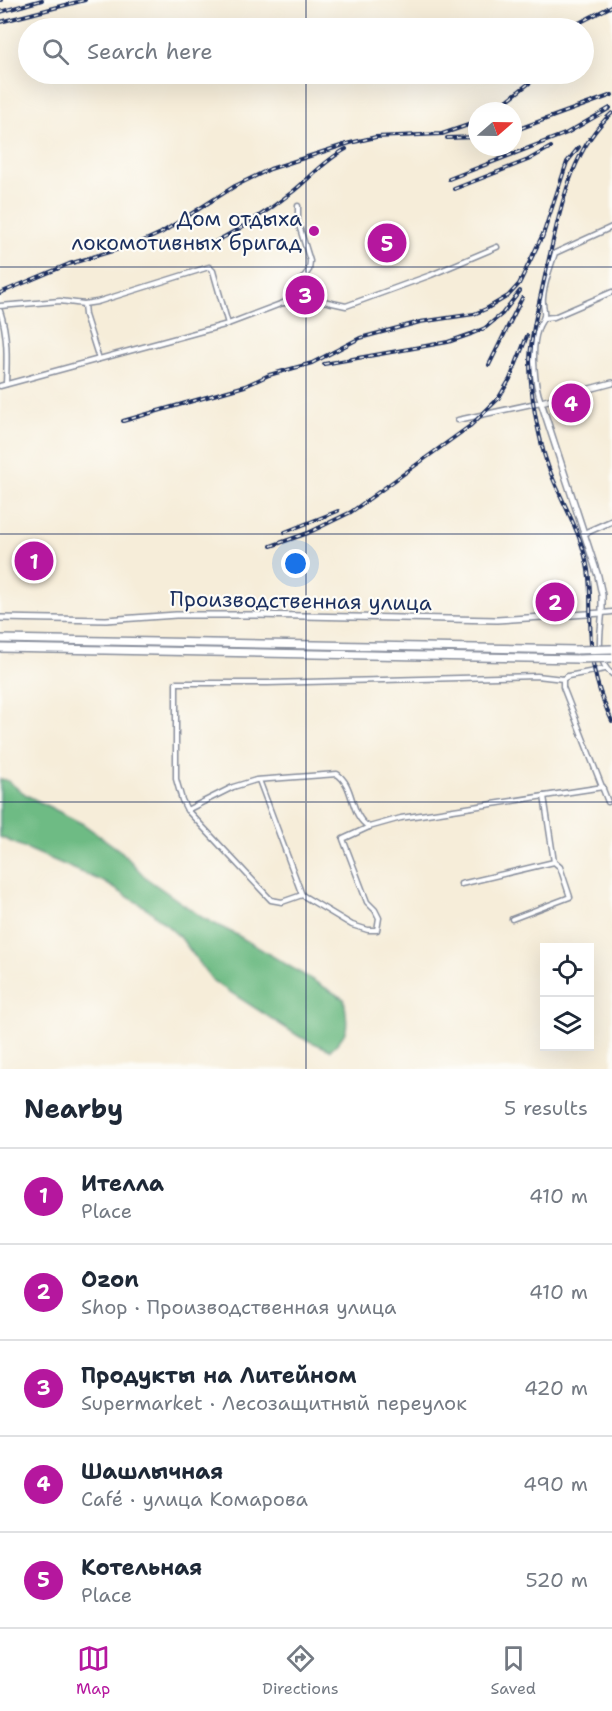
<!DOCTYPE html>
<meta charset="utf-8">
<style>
:root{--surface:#fff;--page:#f6f6f7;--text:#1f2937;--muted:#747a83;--line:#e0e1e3;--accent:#b5179e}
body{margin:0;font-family:"Shantell Sans",sans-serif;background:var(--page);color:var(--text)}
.controls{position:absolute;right:18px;bottom:18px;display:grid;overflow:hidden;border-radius:0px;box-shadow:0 6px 24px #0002}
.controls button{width:54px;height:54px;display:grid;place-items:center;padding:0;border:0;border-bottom:2px solid var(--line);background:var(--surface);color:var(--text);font:30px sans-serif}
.compass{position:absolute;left:468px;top:102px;width:54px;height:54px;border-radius:50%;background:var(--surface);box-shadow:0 6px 24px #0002;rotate:70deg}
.you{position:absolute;left:296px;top:564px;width:21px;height:21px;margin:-15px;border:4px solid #fff;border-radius:50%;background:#1a73e8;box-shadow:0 0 0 9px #1a73e833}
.badge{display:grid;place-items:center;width:39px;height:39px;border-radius:50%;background:var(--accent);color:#fff;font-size:20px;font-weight:700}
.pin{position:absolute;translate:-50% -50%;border:3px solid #fff;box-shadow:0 2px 6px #0006}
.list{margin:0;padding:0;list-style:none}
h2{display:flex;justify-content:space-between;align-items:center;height:78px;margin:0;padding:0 24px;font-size:26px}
h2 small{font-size:20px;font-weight:400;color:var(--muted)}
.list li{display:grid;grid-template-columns:39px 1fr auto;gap:18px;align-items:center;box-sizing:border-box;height:96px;padding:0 24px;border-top:2px solid var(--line)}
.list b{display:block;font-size:22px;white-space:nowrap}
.list p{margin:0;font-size:20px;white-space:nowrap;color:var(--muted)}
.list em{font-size:20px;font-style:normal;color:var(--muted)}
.icon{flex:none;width:33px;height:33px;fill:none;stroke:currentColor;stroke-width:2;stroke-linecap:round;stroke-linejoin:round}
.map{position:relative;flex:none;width:612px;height:1069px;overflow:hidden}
.search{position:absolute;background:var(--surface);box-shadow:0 6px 24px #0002;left:18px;right:18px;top:18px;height:66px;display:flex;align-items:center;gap:15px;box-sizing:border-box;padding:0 21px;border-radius:33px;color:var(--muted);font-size:22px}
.sheet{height:558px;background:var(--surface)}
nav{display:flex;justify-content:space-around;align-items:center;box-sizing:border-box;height:84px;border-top:2px solid var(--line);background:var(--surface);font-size:16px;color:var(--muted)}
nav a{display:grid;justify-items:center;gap:3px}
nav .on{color:var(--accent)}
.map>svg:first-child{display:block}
.forest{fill:#6ebb84;stroke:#447571;stroke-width:1.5}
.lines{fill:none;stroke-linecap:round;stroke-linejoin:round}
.street-casing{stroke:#888e9c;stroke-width:7}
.secondary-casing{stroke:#888e9c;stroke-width:8}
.highway-casing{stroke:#888e9c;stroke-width:10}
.street{stroke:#fff;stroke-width:4}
.secondary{stroke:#fff;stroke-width:5}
.highway{stroke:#fff;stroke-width:7}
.rail-casing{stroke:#1b2f5e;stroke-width:4}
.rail{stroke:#fdfcf7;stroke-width:1.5;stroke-dasharray:4.5;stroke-linecap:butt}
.highway-bridge-casing{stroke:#888e9c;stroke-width:10;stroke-linecap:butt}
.highway-bridge{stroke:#fff;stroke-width:7}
.grid{fill:none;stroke:#1b2f5e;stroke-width:1.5;stroke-opacity:0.55}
.poi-dot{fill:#b5179e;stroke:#fdfcf7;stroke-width:2}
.labels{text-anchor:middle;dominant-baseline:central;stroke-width:4.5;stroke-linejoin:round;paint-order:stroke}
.poi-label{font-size:21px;fill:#1b2f5e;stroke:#fdfcf7;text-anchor:end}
.street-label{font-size:21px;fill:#1b2f5e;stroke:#fdfcf7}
</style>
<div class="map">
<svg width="612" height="1069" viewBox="0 0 612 1069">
<rect width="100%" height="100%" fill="#fdfcf7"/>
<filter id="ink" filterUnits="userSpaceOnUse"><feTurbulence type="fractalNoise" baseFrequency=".0167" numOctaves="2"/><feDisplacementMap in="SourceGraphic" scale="12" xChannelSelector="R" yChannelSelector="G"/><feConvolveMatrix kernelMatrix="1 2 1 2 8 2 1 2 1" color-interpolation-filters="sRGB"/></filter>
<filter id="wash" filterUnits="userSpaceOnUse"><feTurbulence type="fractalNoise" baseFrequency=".008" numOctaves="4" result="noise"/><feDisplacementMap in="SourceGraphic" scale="24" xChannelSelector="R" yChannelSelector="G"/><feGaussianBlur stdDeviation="1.35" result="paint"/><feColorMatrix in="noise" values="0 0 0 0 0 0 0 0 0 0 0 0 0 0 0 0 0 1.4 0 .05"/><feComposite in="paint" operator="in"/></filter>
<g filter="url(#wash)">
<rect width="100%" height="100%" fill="#f6edd9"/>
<path class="forest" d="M0,779L6,780L28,796L83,824L122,852L146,878L203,918L237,935L344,999C348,1025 351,1032 330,1050L300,1037L213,981L181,938L148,909L104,882L0,837Z"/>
</g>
<g filter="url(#ink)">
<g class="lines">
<g class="street-casing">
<g id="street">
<polyline points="284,303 309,270 310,261 298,222 298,206"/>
<polyline points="84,304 85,315 99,359"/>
<polyline points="0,306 60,301 84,304 97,302 209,267 213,271 228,324"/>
<path d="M0,311C8,334 7,360 6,384"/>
<polyline points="544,318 554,317 612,292"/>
<polyline points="0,386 228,324 283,303 314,299 346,306 431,275 497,247"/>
<path d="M458,420L541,402C534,384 531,347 538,329C539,324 543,321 544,316C545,310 542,304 543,298C544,283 550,268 555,253L612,227"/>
<path d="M612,612L602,613C601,632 594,661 612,674"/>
<polyline points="563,679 563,687 608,802"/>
<polyline points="259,780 302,895 352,925 368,930 377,930 379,918 375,910 367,902 343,839 369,827 401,818 603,787"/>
<polyline points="544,796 554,862"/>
<path d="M187,810L233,787L256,780L337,774C355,786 349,815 369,827"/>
<polyline points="461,884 554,862"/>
<polyline points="302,895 282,902 271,900 187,810 182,800 176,779 176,683 268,683 537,676 563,679 568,676 605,669"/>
<polyline points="512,919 570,897 560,867 554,862"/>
</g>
</g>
<g class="secondary-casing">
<g id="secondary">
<polyline points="585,533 612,521"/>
<polyline points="0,618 106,620 176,615 255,615 497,620 602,613 602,595 598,576 541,402 612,383"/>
</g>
</g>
<g class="highway-casing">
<g id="highway">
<polyline points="0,639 577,650"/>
<polyline points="0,648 578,659"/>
</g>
</g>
<use href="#street" class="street"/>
<use href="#secondary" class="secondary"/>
<use href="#highway" class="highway"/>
<g class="rail-casing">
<g id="rail">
<polyline points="0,0 1,0"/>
<polyline points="0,12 42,0"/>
<polyline points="0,22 85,0"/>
<polyline points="569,28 612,6"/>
<polyline points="496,109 541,74"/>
<path d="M612,113C568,152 559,218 546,271C540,301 531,330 530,361C530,390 535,418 542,446C552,489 581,526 588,570C592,594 589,618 591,643C592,671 600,696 612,721"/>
<polyline points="513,131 612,95"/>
<polyline points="447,138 477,137"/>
<polyline points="449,179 567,133 610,108"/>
<polyline points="454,189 528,160 551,147"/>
<polyline points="542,238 567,162 579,147"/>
<path d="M215,242C242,228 267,212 291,193C309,179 325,160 346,149"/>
<polyline points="0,293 69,264 139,243 161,233 235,186 270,169 350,143 376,137 442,134 477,122"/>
<polyline points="324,364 448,342 471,334 485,328 502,314 520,291"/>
<polyline points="489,365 522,298"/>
<polyline points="123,421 245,386 269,375 312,363 360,338 420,322 474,314 486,309 508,296 519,284 544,232"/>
<polyline points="285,532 338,511"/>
<polyline points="271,546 308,533 351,512 470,426 498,399 510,379 527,336"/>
</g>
</g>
<use href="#rail" class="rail"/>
<g class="highway-bridge-casing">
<g id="highway-bridge">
<polyline points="577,650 612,649"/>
<polyline points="578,659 612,658"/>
</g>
</g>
<use href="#highway-bridge" class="highway-bridge"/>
</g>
</g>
<path class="grid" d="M306,0V28M306,74V1069M0,267H612M0,534H612M0,802H612"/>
<circle class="poi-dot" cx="314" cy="231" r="6"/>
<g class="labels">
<g class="poi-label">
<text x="302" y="219">Дом отдыха<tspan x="302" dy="24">локомотивных бригад</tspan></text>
</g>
<g class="street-label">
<text transform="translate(301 601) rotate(1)">Производственная улица</text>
</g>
</g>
</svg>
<div class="controls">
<button><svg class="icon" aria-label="locate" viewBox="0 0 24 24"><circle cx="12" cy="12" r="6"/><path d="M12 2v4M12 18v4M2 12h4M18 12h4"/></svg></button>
<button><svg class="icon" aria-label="layers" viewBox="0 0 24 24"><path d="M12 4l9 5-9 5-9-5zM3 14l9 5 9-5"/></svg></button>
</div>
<svg class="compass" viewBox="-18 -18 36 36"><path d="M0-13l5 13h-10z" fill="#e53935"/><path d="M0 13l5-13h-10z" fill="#747a83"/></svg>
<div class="you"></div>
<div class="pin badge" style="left:34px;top:561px">1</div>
<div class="pin badge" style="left:555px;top:602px">2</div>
<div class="pin badge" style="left:305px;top:295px">3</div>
<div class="pin badge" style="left:571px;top:403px">4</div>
<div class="pin badge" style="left:387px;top:243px">5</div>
<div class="search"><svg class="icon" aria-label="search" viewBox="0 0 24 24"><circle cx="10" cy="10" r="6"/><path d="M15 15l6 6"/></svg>Search here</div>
</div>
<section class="sheet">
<h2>Nearby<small>5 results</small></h2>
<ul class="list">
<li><span class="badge">1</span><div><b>Ителла</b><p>Place</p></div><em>410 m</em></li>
<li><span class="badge">2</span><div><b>Ozon</b><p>Shop · Производственная улица</p></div><em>410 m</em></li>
<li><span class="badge">3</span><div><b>Продукты на Литейном</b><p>Supermarket · Лесозащитный переулок</p></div><em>420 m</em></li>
<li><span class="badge">4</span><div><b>Шашлычная</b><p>Café · улица Комарова</p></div><em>490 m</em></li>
<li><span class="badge">5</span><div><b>Котельная</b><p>Place</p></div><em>520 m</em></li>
</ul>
</section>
<nav>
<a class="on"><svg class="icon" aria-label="map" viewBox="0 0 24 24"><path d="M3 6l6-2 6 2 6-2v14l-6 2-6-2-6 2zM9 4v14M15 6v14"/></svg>Map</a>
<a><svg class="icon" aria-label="directions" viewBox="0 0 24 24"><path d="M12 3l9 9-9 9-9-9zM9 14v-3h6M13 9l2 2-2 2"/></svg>Directions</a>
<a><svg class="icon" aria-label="saved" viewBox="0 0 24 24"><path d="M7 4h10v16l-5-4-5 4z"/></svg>Saved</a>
</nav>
